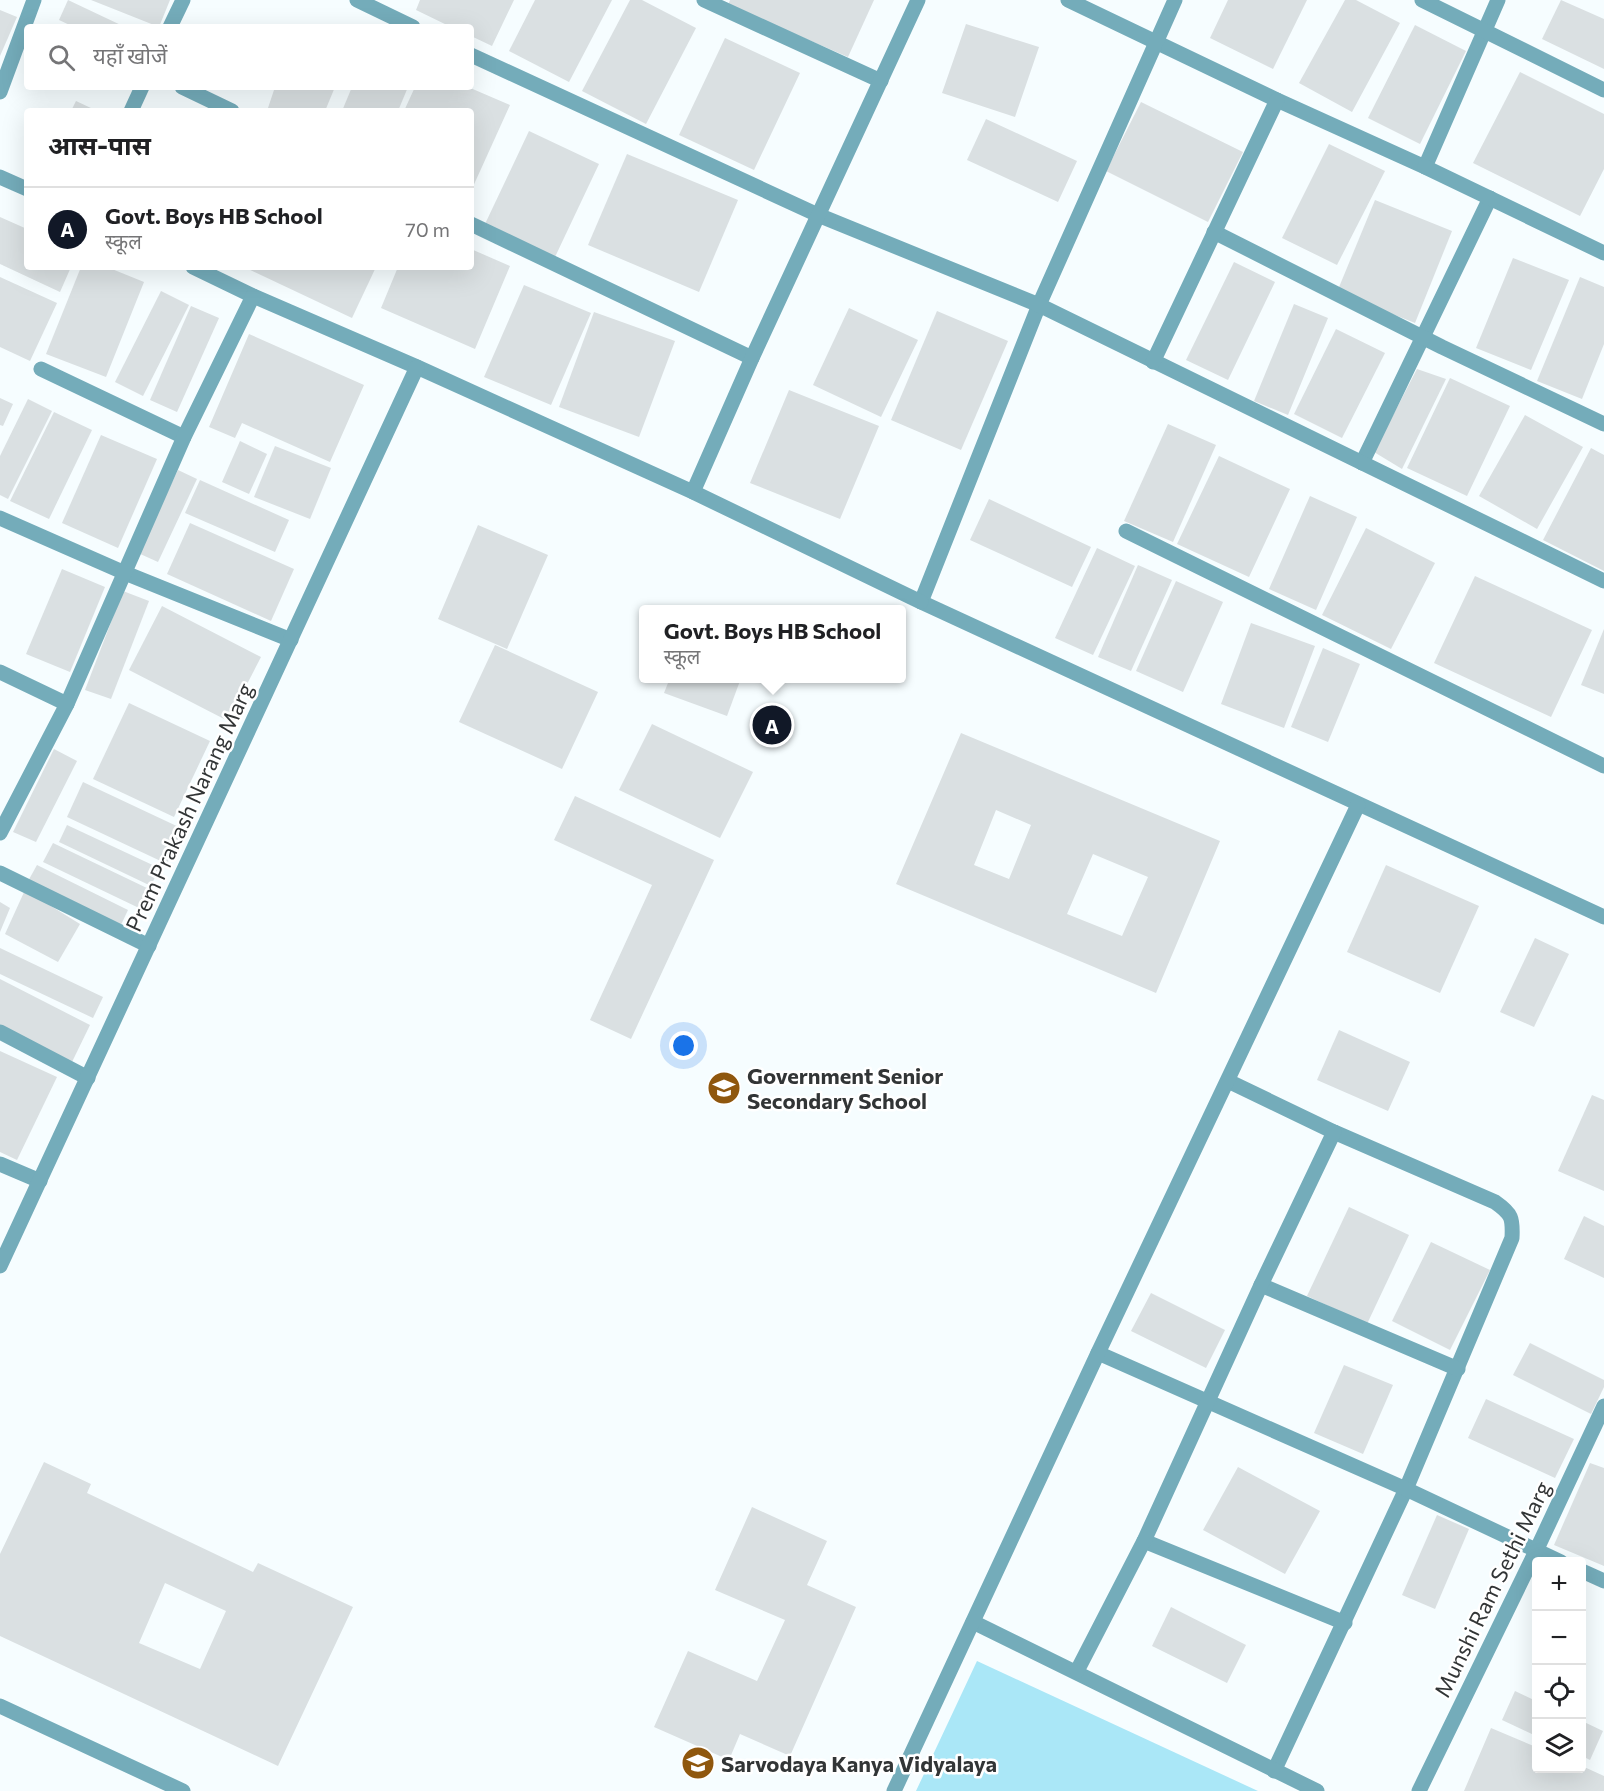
<!DOCTYPE html>
<html lang="hi">
<meta charset="utf-8">
<style>
:root{--surface:#fff;--page:#f6f6f6;--text:#202124;--muted:#757577;--line:#e0e0e0;--accent:#111827}
body{margin:0;font-family:Commissioner,"Noto Sans Devanagari",sans-serif;background:var(--page);color:var(--text)}
.controls{position:absolute;right:18px;bottom:18px;display:grid;overflow:hidden;border-radius:6px;box-shadow:0 6px 24px #0002}
.controls button{width:54px;height:54px;display:grid;place-items:center;padding:0;border:0;border-bottom:2px solid var(--line);background:var(--surface);color:var(--text);font:30px sans-serif}
.you{position:absolute;left:684px;top:1046px;width:21px;height:21px;margin:-15px;border:4px solid #fff;border-radius:50%;background:#1a73e8;box-shadow:0 0 0 9px #1a73e833}
.badge{display:grid;place-items:center;width:39px;height:39px;border-radius:50%;background:var(--accent);color:#fff;font-size:20px;font-weight:700}
.pin{position:absolute;translate:-50% -50%;border:3px solid #fff;box-shadow:0 2px 6px #0006}
.popup{position:absolute;left:639px;top:605px;width:267px;height:78px;box-sizing:border-box;display:grid;place-content:center;border-radius:6px;background:var(--surface);filter:drop-shadow(0 2px 4px #0005);font-size:20px;white-space:nowrap;color:var(--muted)}
.popup b{font-size:22px;color:var(--text)}
.popup::after{content:'';position:absolute;left:50%;top:100%;margin-left:-12px;border:12px solid transparent;border-top-color:var(--surface)}
.list{margin:0;padding:0;list-style:none}
h2{display:flex;justify-content:space-between;align-items:center;height:78px;margin:0;padding:0 24px;font-size:26px}
h2 small{font-size:20px;font-weight:400;color:var(--muted)}
.list li{display:grid;grid-template-columns:39px 1fr auto;gap:18px;align-items:center;box-sizing:border-box;height:84px;padding:0 24px;border-top:2px solid var(--line)}
.list b{display:block;font-size:22px;white-space:nowrap}
.list p{margin:0;font-size:20px;white-space:nowrap;color:var(--muted)}
.list em{font-size:20px;font-style:normal;color:var(--muted)}
.icon{flex:none;width:33px;height:33px;fill:none;stroke:currentColor;stroke-width:2;stroke-linecap:round;stroke-linejoin:round}
.map{position:relative;flex:none;width:1604px;height:1791px;overflow:hidden}
.search{position:absolute;background:var(--surface);box-shadow:0 6px 24px #0002;left:24px;top:24px;width:450px;height:66px;display:flex;align-items:center;gap:15px;box-sizing:border-box;padding:0 21px;border-radius:6px;color:var(--muted);font-size:22px}
.panel{position:absolute;background:var(--surface);box-shadow:0 6px 24px #0002;left:24px;top:108px;width:450px;height:162px;border-radius:6px}
.map>svg:first-child{display:block}
.green{fill:#aae7f7}
.building{fill:#dae0e2;fill-rule:evenodd}
.lines{fill:none;stroke-linecap:round;stroke-linejoin:round}
.service{stroke:#74acba;stroke-width:15}
.minor{stroke:#74acba;stroke-width:15}
.labels{text-anchor:middle;dominant-baseline:central;stroke-width:5;stroke-linejoin:round;paint-order:stroke}
.street-label{font-size:22px;fill:#323536;stroke:#fff}
.poi-label{font-size:22px;font-weight:bold;fill:#323536;stroke:#fff;text-anchor:start}
</style>
<div class="map">
<svg width="1604" height="1791" viewBox="0 0 1604 1791">
<rect width="100%" height="100%" fill="#f6fdff"/>
<polygon class="green" points="977,1661 1258,1791 916,1791"/>
<g class="building">
<polygon points="68,0 125,27 74,27 59,20"/>
<polygon points="91,0 170,0 159,27"/>
<polygon points="420,0 514,0 492,46 471,36 471,27 451,27 416,10"/>
<polygon points="535,0 612,0 569,82 509,51"/>
<polygon points="630,0 642,0 696,28 646,124 582,91"/>
<polygon points="730,0 874,0 848,57 728,5"/>
<polygon points="1228,0 1307,0 1273,69 1210,38"/>
<polygon points="1345,0 1356,0 1400,23 1352,112 1299,83"/>
<polygon points="1561,0 1604,19 1604,69 1542,39"/>
<polygon points="0,10 17,17 0,56"/>
<polygon points="966,24 1039,47 1015,117 942,93"/>
<polygon points="1415,25 1466,51 1420,144 1368,118"/>
<polygon points="725,38 800,73 754,170 679,135"/>
<polygon points="1520,72 1604,114 1604,169 1580,216 1473,163"/>
<polygon points="275,87 335,87 325,111 267,111"/>
<polygon points="352,87 408,87 398,111 342,111"/>
<polygon points="415,87 468,87 510,105 471,191 471,111 404,111"/>
<polygon points="76,101 93,109 92,111 71,111"/>
<polygon points="1141,102 1243,152 1208,222 1106,171"/>
<polygon points="986,119 1077,161 1058,202 967,160"/>
<polygon points="529,131 599,164 555,257 485,224"/>
<polygon points="1329,144 1385,171 1337,265 1282,238"/>
<polygon points="627,154 738,200 699,292 588,245"/>
<polygon points="1375,200 1452,231 1415,323 1337,292"/>
<polygon points="0,217 27,229 27,267 71,267 60,292 0,264"/>
<polygon points="471,249 510,266 475,349 381,308 398,267 471,267"/>
<polygon points="1513,258 1569,280 1531,370 1476,348"/>
<polygon points="1234,262 1275,282 1228,380 1186,360"/>
<polygon points="81,267 107,267 144,282 106,377 46,354"/>
<polygon points="244,267 376,267 352,318"/>
<polygon points="0,277 57,303 30,361 0,347"/>
<polygon points="1580,277 1604,287 1604,344 1582,399 1537,381"/>
<polygon points="524,285 591,313 551,405 484,377"/>
<polygon points="161,291 189,305 143,396 115,382"/>
<polygon points="1294,304 1328,318 1288,415 1254,401"/>
<polygon points="191,306 219,318 177,412 150,400"/>
<polygon points="849,308 918,340 881,417 813,385"/>
<polygon points="937,311 1008,341 961,450 891,420"/>
<polygon points="594,312 675,341 639,437 559,407"/>
<polygon points="1336,329 1385,353 1342,438 1294,414"/>
<polygon points="249,334 364,385 330,462 242,423 235,438 209,427"/>
<polygon points="1417,369 1446,379 1402,469 1374,452"/>
<polygon points="1450,378 1510,406 1467,496 1407,468"/>
<polygon points="789,390 879,426 840,519 750,483"/>
<polygon points="0,398 13,404 3,426 0,425"/>
<polygon points="28,399 52,411 8,499 0,495 0,456"/>
<polygon points="54,412 92,430 49,519 10,501"/>
<polygon points="1525,415 1583,447 1537,529 1479,496"/>
<polygon points="1168,424 1216,445 1173,542 1124,521"/>
<polygon points="101,435 157,459 118,548 62,523"/>
<polygon points="240,441 267,454 249,494 222,482"/>
<polygon points="275,446 331,468 310,519 254,497"/>
<polygon points="1591,448 1604,455 1604,571 1543,540"/>
<polygon points="1219,456 1290,489 1249,577 1177,544"/>
<polygon points="178,470 197,479 158,562 138,553"/>
<polygon points="200,480 289,520 275,552 185,513"/>
<polygon points="1310,496 1357,517 1316,610 1269,589"/>
<polygon points="989,499 1091,547 1072,587 970,540"/>
<polygon points="190,523 294,569 271,621 167,574"/>
<polygon points="478,525 548,555 507,649 438,619"/>
<polygon points="1366,528 1435,563 1391,649 1322,615"/>
<polygon points="1097,548 1135,566 1093,655 1055,638"/>
<polygon points="1138,565 1172,580 1131,671 1098,657"/>
<polygon points="62,569 105,587 70,672 26,654"/>
<polygon points="1475,576 1592,630 1551,717 1434,663"/>
<polygon points="1176,581 1223,602 1183,692 1136,671"/>
<polygon points="123,591 149,601 111,699 85,690"/>
<polygon points="162,606 261,657 228,721 129,670"/>
<polygon points="1251,623 1315,646 1284,728 1221,704"/>
<polygon points="1604,629 1604,694 1581,685"/>
<polygon points="495,645 598,692 562,769 459,722"/>
<polygon points="1323,648 1360,664 1328,742 1291,727"/>
<polygon points="670,678 741,678 727,716 664,693"/>
<polygon points="129,703 210,741 174,817 93,779"/>
<polygon points="652,724 753,772 720,838 619,790"/>
<path d="M961,733L1220,841L1156,993L896,884ZM996,810L1031,825L1009,879L974,865ZM1093,854L1148,877L1122,936L1067,914Z"/>
<polygon points="54,749 77,761 36,842 13,832"/>
<polygon points="83,782 183,829 167,864 67,817"/>
<polygon points="575,796 714,860 631,1039 590,1020 652,885 554,840"/>
<polygon points="67,825 159,868 151,886 59,842"/>
<polygon points="53,843 149,889 139,908 43,862"/>
<polygon points="37,865 128,910 120,927 27,883"/>
<polygon points="1386,865 1479,906 1440,993 1347,952"/>
<polygon points="25,890 80,924 58,962 5,934"/>
<polygon points="0,902 10,908 0,932"/>
<polygon points="1535,938 1569,954 1534,1027 1500,1012"/>
<polygon points="0,948 103,997 93,1018 0,974"/>
<polygon points="0,979 90,1025 72,1062 0,1025"/>
<polygon points="1339,1030 1410,1062 1388,1111 1317,1080"/>
<polygon points="0,1051 57,1077 17,1160 0,1152"/>
<polygon points="1592,1095 1604,1100 1604,1191 1558,1171"/>
<polygon points="1349,1207 1409,1235 1367,1324 1307,1296"/>
<polygon points="1584,1216 1604,1226 1604,1278 1564,1259"/>
<polygon points="1431,1242 1490,1270 1450,1350 1392,1321"/>
<polygon points="1151,1293 1225,1330 1206,1368 1131,1331"/>
<polygon points="1530,1343 1604,1380 1604,1387 1591,1414 1513,1375"/>
<polygon points="1344,1365 1393,1385 1363,1454 1314,1433"/>
<polygon points="1486,1399 1574,1439 1555,1478 1468,1438"/>
<path d="M44,1462L91,1484L87,1493L253,1572L258,1563L353,1607L278,1766L0,1636V1554ZM165,1583L226,1611L200,1669L139,1643Z"/>
<polygon points="1590,1463 1604,1468 1604,1566 1554,1545"/>
<polygon points="1238,1467 1320,1511 1285,1574 1203,1530"/>
<polygon points="752,1507 827,1541 807,1585 856,1607 790,1756 740,1734 729,1760 654,1727 688,1651 757,1681 785,1620 715,1590"/>
<polygon points="1437,1515 1469,1529 1435,1609 1402,1595"/>
<polygon points="1171,1607 1246,1645 1227,1683 1152,1646"/>
<polygon points="1515,1691 1536,1701 1536,1736 1502,1720"/>
<polygon points="1582,1721 1603,1731 1590,1760 1582,1756"/>
<polygon points="1491,1728 1536,1747 1536,1768 1582,1768 1582,1766 1604,1776 1604,1791 1464,1791"/>
</g>
<g class="lines">
<polyline class="service" points="1362,463 1490,198"/>
<g class="minor">
<polyline points="357,0 413,27"/>
<polyline points="704,0 881,81"/>
<polyline points="1068,0 1277,100 1425,167 1498,0"/>
<polyline points="1175,0 1039,305 921,602 1604,917"/>
<polyline points="1422,0 1604,90"/>
<polyline points="170,27 183,0"/>
<polyline points="471,55 818,215 1039,305 1604,581"/>
<polyline points="182,87 232,111"/>
<polyline points="0,92 34,0"/>
<polyline points="131,111 142,87"/>
<polyline points="1425,167 1604,253"/>
<polyline points="0,177 27,189"/>
<polyline points="471,224 752,358"/>
<polyline points="1214,232 1442,347 1604,424"/>
<polyline points="193,267 253,296 417,367 693,492 921,602"/>
<polyline points="1153,362 1277,100"/>
<polyline points="41,369 184,437"/>
<polyline points="693,492 752,358 918,0"/>
<polyline points="0,518 125,573 291,640"/>
<polyline points="1126,531 1604,766"/>
<polyline points="0,672 67,704"/>
<polyline points="0,833 67,704 184,437 253,296"/>
<polyline points="0,873 149,946"/>
<polyline points="0,1032 88,1078"/>
<path d="M1228,1081L1334,1132L1495,1202C1512,1214 1513,1218 1512,1238L1406,1489L1274,1771"/>
<polyline points="0,1164 40,1181"/>
<polyline points="0,1266 417,367"/>
<polyline points="1261,1285 1458,1369"/>
<polyline points="1098,1353 1406,1489 1561,1562"/>
<polyline points="1144,1541 1345,1623"/>
<polyline points="1582,1571 1604,1581"/>
<polyline points="973,1622 1317,1791"/>
<polyline points="1077,1671 1144,1541 1261,1285 1334,1132"/>
<polyline points="0,1706 183,1791"/>
<polyline points="894,1791 1098,1353 1358,805"/>
<polyline points="1419,1791 1536,1551 1604,1406"/>
</g>
</g>
<defs>
<g id="school-disc" transform="scale(1.725)"><circle r="9.5" fill="#8f570e" stroke="#fff"/><path d="M0-5L7-2L0 1L-7-2ZM-4 1L0 2.5L4 1V4Q0 6-4 4Z" fill="#fff"/></g>
</defs>
<g fill-rule="evenodd">
<use href="#school-disc" x="724" y="1088"/>
<use href="#school-disc" x="698" y="1763"/>
</g>
<g class="labels">
<g class="street-label">
<text transform="translate(189 807) rotate(-65)">Prem Prakash Narang Marg</text>
<text transform="translate(1492 1589) rotate(-64)">Munshi Ram Sethi Marg</text>
</g>
<g class="poi-label">
<text x="747" y="1075">Government Senior<tspan x="747" dy="25">Secondary School</tspan></text>
<text x="721" y="1763">Sarvodaya Kanya Vidyalaya</text>
</g>
</g>
</svg>
<div class="controls">
<button>+</button>
<button>−</button>
<button><svg class="icon" aria-label="locate" viewBox="0 0 24 24"><circle cx="12" cy="12" r="6"/><path d="M12 2v4M12 18v4M2 12h4M18 12h4"/></svg></button>
<button><svg class="icon" aria-label="layers" viewBox="0 0 24 24"><path d="M12 4l9 5-9 5-9-5zM3 14l9 5 9-5"/></svg></button>
</div>
<div class="you"></div>
<div class="pin badge" style="left:772px;top:725px">A</div>
<div class="popup"><b>Govt. Boys HB School</b>स्कूल</div>
<div class="search"><svg class="icon" aria-label="search" viewBox="0 0 24 24"><circle cx="10" cy="10" r="6"/><path d="M15 15l6 6"/></svg>यहाँ खोजें</div>
<section class="panel">
<h2>आस-पास<small></small></h2>
<ul class="list">
<li><span class="badge">A</span><div><b>Govt. Boys HB School</b><p>स्कूल</p></div><em>70 m</em></li>
</ul>
</section>
</div>
